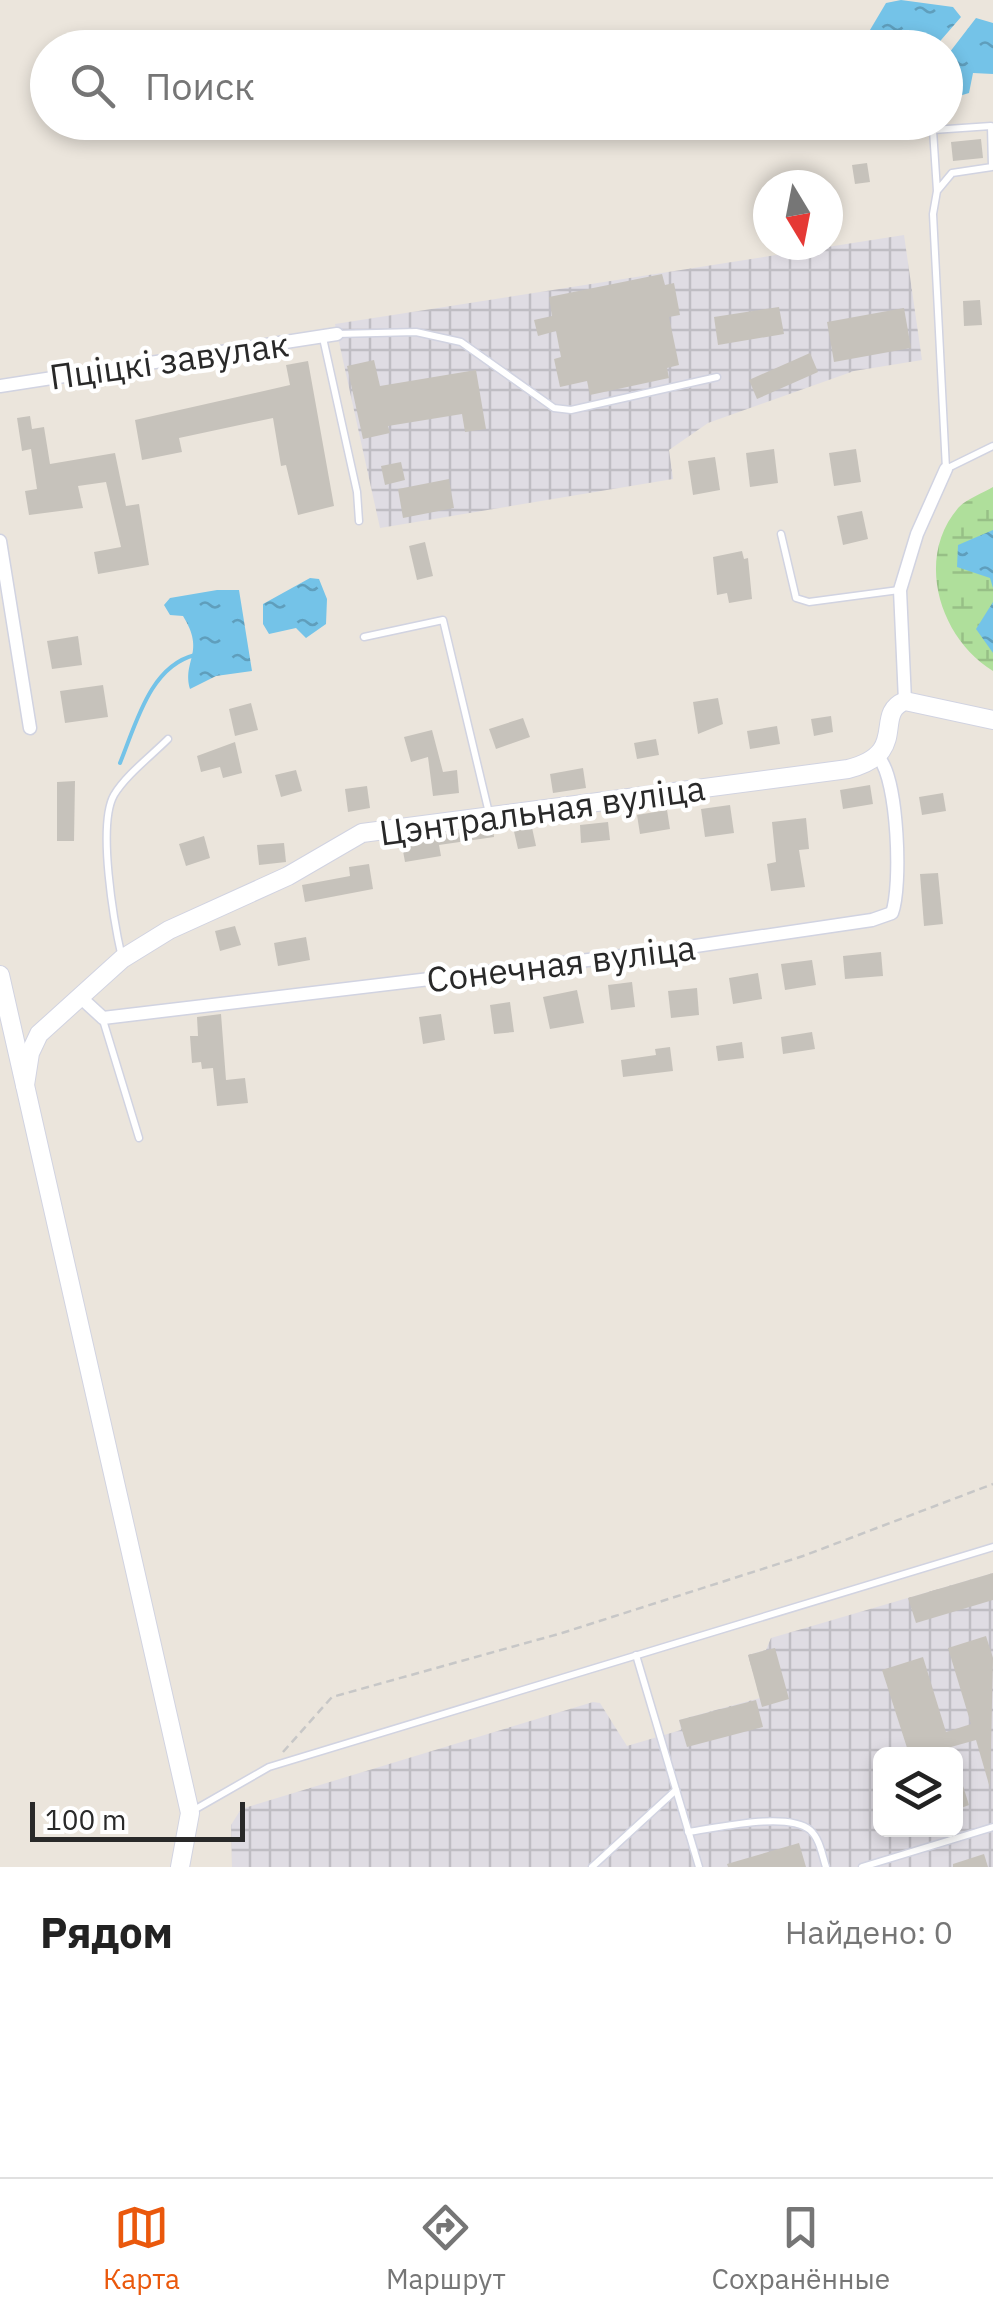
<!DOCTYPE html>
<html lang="ru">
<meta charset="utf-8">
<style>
:root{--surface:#fff;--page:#f6f6f6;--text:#222;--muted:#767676;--line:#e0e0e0;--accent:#ea580c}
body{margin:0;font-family:"IBM Plex Sans",sans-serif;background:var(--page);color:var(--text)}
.controls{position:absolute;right:30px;bottom:30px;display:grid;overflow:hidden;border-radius:15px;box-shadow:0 5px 15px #0003}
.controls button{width:90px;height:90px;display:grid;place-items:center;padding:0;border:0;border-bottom:2px solid var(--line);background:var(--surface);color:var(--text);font:50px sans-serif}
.compass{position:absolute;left:753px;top:170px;width:90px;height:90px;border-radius:50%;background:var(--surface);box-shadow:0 5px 15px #0003;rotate:170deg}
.scale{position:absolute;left:30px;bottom:25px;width:215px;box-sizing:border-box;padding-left:10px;border:5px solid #292929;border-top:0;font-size:28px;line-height:35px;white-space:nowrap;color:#292929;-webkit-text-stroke:8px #fff;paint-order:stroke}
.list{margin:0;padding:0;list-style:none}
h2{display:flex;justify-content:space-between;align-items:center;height:130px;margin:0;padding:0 40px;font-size:42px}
h2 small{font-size:32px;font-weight:400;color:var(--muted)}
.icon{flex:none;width:55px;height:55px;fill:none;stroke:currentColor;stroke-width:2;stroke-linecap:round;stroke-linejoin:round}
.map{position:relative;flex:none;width:993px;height:1867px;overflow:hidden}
.search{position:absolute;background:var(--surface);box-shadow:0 5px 15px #0003;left:30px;right:30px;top:30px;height:110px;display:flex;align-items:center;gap:25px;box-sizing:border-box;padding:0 35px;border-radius:55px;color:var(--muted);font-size:38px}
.sheet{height:310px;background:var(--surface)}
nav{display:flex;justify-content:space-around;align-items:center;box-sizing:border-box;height:140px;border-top:2px solid var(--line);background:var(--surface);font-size:28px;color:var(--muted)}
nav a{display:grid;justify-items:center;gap:5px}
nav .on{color:var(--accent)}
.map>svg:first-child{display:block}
.industrial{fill:url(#industrial-grid);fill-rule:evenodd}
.wetland{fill:url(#wetland-marsh)}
.water{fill:url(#water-ripples)}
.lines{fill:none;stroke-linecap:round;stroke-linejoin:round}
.stream{stroke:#74c3e8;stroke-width:4}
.building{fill:#c6c2bb}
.lane-casing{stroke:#d1d3e1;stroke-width:9}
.street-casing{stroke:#d1d3e1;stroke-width:15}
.secondary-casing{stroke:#d1d3e1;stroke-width:20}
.path{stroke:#c7c7c7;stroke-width:2.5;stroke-dasharray:8 5;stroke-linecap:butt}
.lane{stroke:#fff;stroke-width:6}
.street{stroke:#fff;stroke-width:12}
.secondary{stroke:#fff;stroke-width:18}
.labels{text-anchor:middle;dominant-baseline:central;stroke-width:9;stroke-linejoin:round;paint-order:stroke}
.street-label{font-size:35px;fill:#292929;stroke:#fff}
</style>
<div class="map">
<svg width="993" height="1867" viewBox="0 0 993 1867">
<defs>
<pattern id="industrial-grid" width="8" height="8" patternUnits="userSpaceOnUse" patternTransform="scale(2.5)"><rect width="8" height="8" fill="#dfdce3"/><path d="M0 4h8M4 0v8" fill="none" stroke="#bfbdc3"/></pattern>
<pattern id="wetland-marsh" width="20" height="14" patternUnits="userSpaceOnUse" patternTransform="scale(2.5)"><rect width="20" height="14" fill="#afdf9b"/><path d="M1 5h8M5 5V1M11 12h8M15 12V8" fill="none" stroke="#97bf86"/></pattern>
<pattern id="water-ripples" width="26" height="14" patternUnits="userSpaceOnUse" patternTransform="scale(2.5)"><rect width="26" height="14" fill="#74c3e8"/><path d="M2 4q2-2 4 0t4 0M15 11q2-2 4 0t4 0" fill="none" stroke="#5f9ebc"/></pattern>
</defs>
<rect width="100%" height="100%" fill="#ebe5dc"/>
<g class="industrial">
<polygon points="904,235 922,360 854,371 708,423 669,450 673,479 380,528 335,324"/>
<path d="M993,1573V1867H232L231,1825L241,1809L593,1702L600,1703L627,1746L681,1730L679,1720L760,1698L748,1655L766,1650L771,1638ZM880,1754H956V1830H880Z"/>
</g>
<path class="wetland" d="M993,487V671C940,639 914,558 959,507C967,499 983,493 993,487Z"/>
<g class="water">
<path d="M901,0L953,7L961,17L935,47C911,48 887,50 867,35L886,3Z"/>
<polygon points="976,18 993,23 993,74 973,73 969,93 946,100 946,57"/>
<polygon points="993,530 993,588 990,578 957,567 958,545"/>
<polygon points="310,578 319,579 327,599 326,624 306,638 296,628 269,634 263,624 263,604"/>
<path d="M217,590H239L252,671L216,676L190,689C182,660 206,653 183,616L170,615L164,605L170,598Z"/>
<polygon points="993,602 993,653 976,629"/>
</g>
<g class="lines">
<path class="stream" d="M120,763C136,724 150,666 195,655"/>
</g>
<g class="building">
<polygon points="981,139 983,158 953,161 951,142"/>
<polygon points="867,163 870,182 855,184 852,165"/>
<polygon points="662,274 665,285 674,283 680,315 669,317 679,365 667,368 669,378 590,395 587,381 560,387 554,359 561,357 556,331 538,336 534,320 552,316 549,297"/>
<polygon points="980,300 982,325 964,326 963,301"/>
<polygon points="779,307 784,334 718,345 714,317"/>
<polygon points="904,308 911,348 834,362 827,322"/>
<polygon points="810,353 818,372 757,399 749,380"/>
<polygon points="374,360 380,386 476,370 486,429 465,432 462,414 388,426 390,433 363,439 347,366"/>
<polygon points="308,361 334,506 298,515 286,465 281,466 273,418 179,438 182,452 142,460 135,420 290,385 286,365"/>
<polygon points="30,416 32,429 44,427 50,464 115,453 126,506 139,504 149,565 98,574 94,552 121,547 106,482 78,486 83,508 29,515 25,491 37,489 31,449 22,451 17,418"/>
<polygon points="774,449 778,483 750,487 746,453"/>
<polygon points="856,449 861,482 834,486 829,453"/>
<polygon points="715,457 720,490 693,495 688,461"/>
<polygon points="401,462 405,480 385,485 381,466"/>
<polygon points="449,479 454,508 403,518 398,489"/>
<polygon points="862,511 868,539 843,545 837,516"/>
<polygon points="425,542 433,576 417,580 409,546"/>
<polygon points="742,551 744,559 748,558 752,599 729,603 727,593 717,595 713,557"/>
<polygon points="78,636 82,665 52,669 47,641"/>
<polygon points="103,685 108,717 65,723 60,691"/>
<polygon points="718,698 723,724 698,734 693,702"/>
<polygon points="251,703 258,730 235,736 229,709"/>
<polygon points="831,716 833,732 814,736 811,719"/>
<polygon points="523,718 530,737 496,749 489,729"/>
<polygon points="777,726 780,744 750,749 747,731"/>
<polygon points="432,730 443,772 457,770 459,793 433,796 428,757 411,762 404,737"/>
<polygon points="656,739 659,755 637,759 634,743"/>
<polygon points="235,742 242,773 223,778 220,767 201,772 197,756"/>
<polygon points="583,768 586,788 553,793 550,774"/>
<polygon points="296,770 302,791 281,797 275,775"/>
<polygon points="75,781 74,841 57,841 57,782"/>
<polygon points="870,785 873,804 843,809 840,790"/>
<polygon points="367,786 370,808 348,812 345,789"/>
<polygon points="943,793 946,811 922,815 919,797"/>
<polygon points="730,805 734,833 705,837 701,809"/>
<polygon points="667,810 670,829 640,834 637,815"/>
<polygon points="806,818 809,849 799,850 805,887 771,891 767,864 776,862 772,822"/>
<polygon points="608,822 610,840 581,843 580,825"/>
<polygon points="531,823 536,846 518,849 513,827"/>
<polygon points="493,828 494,837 439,845 441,856 405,862 401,840"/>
<polygon points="204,836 210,858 186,866 179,844"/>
<polygon points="284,843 286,862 259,865 257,845"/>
<polygon points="369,864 373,889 305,902 302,885 350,876 349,867"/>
<polygon points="938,873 943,924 924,926 920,874"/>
<polygon points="235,926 241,945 220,951 215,931"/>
<polygon points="306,937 310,960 278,966 274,943"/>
<polygon points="881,952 883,976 845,979 843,956"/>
<polygon points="812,960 816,985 785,990 781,964"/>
<polygon points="758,973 762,999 733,1004 729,978"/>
<polygon points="632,982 635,1007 611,1010 608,985"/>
<polygon points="697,988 699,1015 671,1018 668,991"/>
<polygon points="577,990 584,1023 550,1029 543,997"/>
<polygon points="510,1002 514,1032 494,1034 490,1005"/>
<polygon points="221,1014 226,1080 245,1078 248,1103 217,1106 213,1068 202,1069 201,1062 192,1063 190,1036 198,1036 197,1017"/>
<polygon points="441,1014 445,1040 423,1044 419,1017"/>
<polygon points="812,1032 815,1049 783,1054 781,1037"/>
<polygon points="742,1042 744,1058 718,1061 716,1046"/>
<polygon points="670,1047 673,1071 623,1077 621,1060 656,1055 655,1049"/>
<polygon points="993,1573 993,1600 916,1623 908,1598"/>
<polygon points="986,1636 993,1658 990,1788 976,1740 951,1747 953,1754 909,1754 882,1670 923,1657 946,1732 971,1724 948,1648"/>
<polygon points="775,1648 789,1699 762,1707 748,1655"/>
<polygon points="756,1700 763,1727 687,1747 679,1720"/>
<polygon points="958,1770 969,1805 956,1810 956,1771"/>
<polygon points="799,1843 806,1867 728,1867 727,1864"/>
<polygon points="984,1854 988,1867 953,1867 953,1864"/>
</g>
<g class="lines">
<g class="lane-casing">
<g id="lane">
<polyline points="937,191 952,173 992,167 991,126 933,130 937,191 933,214 946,469 993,446"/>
<polyline points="337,334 416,332 461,342 554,408 571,410 717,377"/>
<polyline points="323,338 357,492 359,521"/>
<polyline points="781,534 796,598 809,602 899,590"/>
<polyline points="364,637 443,620 489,813"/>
<path d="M122,958C114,923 97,825 114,795C126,775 151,756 168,739"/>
<polyline points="103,1020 139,1138"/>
<polyline points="636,1655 699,1867"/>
<polyline points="194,1810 269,1767 993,1547"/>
<path d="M688,1832C717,1828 787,1811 810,1830C820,1839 822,1855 826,1867"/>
<polyline points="592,1867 676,1790"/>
<polyline points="862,1867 993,1827"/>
</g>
</g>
<g class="street-casing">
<g id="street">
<polyline points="0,386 337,334"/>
<polyline points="0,541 30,728"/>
<polyline points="905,701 900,590 917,534 946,469"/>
<path d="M79,996L103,1018L655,952L872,920L892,913C902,886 898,780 879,758"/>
</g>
</g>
<g class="secondary-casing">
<g id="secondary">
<polyline points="0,975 190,1813 180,1867"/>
<path d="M25,1085L30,1053L39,1034L122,959L169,930L288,876L362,833L848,769C911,753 872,714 905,701L993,720"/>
</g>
</g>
<polyline class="path" points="283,1752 332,1697 562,1633 803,1556 993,1484"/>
<use href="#lane" class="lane"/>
<use href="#street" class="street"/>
<use href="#secondary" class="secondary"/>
</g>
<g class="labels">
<g class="street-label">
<text transform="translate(169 360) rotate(-8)">Пціцкі завулак</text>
<text transform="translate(542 810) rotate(-8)">Цэнтральная вуліца</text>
<text transform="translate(561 963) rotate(-7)">Сонечная вуліца</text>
</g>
</g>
</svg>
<div class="controls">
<button><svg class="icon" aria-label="layers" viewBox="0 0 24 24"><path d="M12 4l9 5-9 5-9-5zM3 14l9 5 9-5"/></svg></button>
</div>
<svg class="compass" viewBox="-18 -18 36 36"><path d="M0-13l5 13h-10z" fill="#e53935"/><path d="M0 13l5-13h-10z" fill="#767676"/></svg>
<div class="scale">100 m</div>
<div class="search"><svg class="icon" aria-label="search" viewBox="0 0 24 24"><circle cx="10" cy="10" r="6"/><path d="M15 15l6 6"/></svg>Поиск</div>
</div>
<section class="sheet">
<h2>Рядом<small>Найдено: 0</small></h2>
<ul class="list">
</ul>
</section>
<nav>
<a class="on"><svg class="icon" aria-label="map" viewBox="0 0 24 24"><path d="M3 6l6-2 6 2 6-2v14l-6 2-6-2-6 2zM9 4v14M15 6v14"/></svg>Карта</a>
<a><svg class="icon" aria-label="directions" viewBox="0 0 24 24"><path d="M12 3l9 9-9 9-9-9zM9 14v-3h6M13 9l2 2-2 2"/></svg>Маршрут</a>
<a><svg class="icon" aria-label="saved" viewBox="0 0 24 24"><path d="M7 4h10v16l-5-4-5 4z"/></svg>Сохранённые</a>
</nav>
